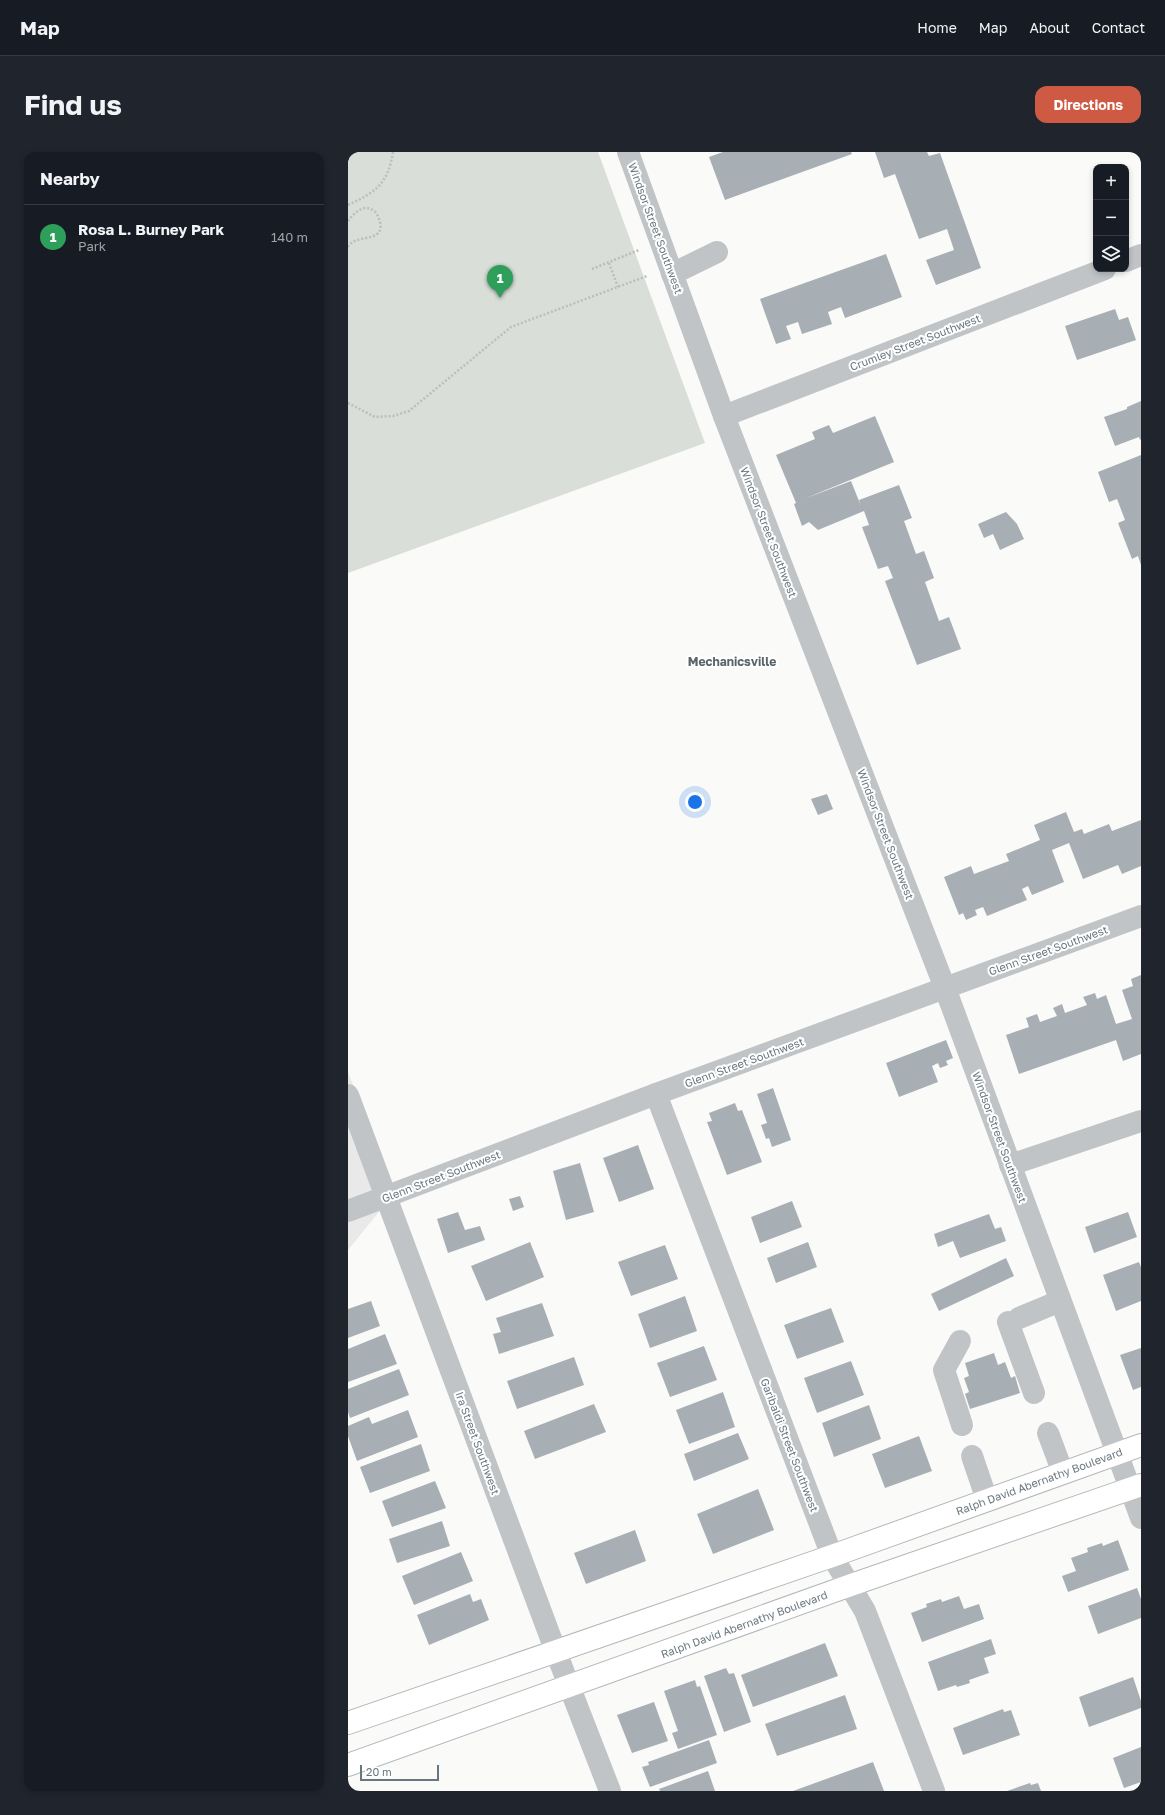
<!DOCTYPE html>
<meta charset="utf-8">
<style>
:root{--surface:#171b24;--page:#20242c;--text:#f1f3f6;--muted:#9ea1a6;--line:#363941;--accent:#cf5a43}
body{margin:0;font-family:"Golos Text",sans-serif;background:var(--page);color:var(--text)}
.controls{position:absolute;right:12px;top:12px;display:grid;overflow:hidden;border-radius:8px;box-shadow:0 2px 6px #0003}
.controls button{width:36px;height:36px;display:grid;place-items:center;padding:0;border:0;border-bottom:1px solid var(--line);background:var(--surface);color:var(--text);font:20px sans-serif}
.scale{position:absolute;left:12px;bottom:10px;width:79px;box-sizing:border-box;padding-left:4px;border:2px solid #68777f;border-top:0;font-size:11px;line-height:14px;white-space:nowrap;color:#68777f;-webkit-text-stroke:3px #fff;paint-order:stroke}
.you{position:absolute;left:347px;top:650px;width:14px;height:14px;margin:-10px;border:3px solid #fff;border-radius:50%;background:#1a73e8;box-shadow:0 0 0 6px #1a73e833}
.badge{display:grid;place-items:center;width:26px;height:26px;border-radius:50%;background:var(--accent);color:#fff;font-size:13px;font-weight:700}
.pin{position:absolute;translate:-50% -33px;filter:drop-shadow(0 1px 2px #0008)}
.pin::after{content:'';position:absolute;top:21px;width:14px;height:12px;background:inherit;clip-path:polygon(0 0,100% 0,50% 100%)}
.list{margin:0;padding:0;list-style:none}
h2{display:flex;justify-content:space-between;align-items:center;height:52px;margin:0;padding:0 16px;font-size:17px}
h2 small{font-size:13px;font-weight:400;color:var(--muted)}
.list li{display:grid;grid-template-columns:26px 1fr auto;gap:12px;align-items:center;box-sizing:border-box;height:64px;padding:0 16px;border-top:1px solid var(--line)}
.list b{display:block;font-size:15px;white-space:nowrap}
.list p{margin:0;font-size:13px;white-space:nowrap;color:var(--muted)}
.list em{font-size:13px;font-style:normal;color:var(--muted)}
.icon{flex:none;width:22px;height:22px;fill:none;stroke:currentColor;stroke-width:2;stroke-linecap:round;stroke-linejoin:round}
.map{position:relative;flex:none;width:793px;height:1639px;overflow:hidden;border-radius:12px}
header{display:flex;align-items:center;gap:24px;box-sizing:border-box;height:56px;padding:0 20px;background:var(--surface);border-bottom:1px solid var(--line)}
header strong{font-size:19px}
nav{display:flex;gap:22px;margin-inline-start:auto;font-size:14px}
.intro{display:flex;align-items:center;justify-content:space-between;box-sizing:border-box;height:96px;padding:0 24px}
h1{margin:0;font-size:28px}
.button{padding:10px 18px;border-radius:12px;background:var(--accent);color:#fff;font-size:14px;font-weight:700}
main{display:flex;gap:24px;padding:0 24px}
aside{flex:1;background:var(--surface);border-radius:12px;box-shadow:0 2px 6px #0003}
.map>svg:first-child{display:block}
.built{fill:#e8e9e8}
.green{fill:#daded8}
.building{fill:#a8afb4}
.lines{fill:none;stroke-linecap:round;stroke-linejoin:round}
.major-casing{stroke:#b2b7ba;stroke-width:24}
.path{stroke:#babec0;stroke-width:2.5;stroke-dasharray:2 2;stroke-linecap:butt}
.minor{stroke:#c0c4c7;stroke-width:22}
.major{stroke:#fff;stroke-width:22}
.labels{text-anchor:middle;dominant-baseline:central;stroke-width:4;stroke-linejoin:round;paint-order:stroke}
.street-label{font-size:11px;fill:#68777f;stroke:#fff}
.neighbourhood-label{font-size:12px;font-weight:bold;fill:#5a656b;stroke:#fff}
</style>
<header>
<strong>Map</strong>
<nav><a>Home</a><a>Map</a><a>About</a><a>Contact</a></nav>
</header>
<div class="intro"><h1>Find us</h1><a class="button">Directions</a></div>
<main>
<aside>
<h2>Nearby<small></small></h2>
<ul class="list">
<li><span class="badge" style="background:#2e9e5b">1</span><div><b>Rosa L. Burney Park</b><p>Park</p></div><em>140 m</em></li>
</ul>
</aside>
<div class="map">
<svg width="793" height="1639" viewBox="0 0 793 1639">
<rect width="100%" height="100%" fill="#fafaf8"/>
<polygon class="built" points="0,920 47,1040 0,1098"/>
<polygon class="green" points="0,0 250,0 357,291 0,421"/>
<g class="building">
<polygon points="375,0 503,0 504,2 377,48 361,5"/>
<polygon points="527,0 579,0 581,4 592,1 633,116 588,133 578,108 606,98 599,77 571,87 547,22 536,26"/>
<polygon points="538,102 554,145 497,166 493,155 480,160 484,172 454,182 450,170 438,174 443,187 428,192 412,147"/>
<polygon points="767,157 771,168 780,165 788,188 729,208 717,174"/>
<polygon points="793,249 793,287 792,288 791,285 767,294 756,265 779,257 779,255"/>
<polygon points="527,264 546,310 456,347 503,329 513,354 511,348 551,333 564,366 556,369 568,402 576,399 586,426 577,430 591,469 601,465 613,497 569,513 537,429 545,426 540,414 530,417 514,375 521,373 516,359 470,378 461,370 454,374 446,352 448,351 428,303 467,287 464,280 481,273 485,281"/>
<polygon points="793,303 793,413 790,404 784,407 770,371 777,368 769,347 761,350 750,320"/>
<polygon points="658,360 669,372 676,387 652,398 645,382 636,386 630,372"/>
<polygon points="479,642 485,657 470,663 463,647"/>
<polygon points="718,660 726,680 734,677 736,682 761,672 764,679 793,668 793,714 774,722 770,713 735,727 721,691 704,698 716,730 684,743 680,734 674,737 679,748 639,764 635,755 627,758 629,763 618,768 615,761 611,763 596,725 623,714 626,722 661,709 658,702 692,688 686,673"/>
<polygon points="793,823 793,902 775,909 768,888 671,922 658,883 681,875 678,866 689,862 692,870 709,864 705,856 714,852 717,861 739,853 735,845 747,841 749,847 758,843 768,872 784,867 774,838 785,834 783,827"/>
<polygon points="598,888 605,906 598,909 600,913 592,916 590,911 584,914 590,930 551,945 538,911"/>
<polygon points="425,936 443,988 424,995 421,986 418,987 413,973 419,971 409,942"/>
<polygon points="387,951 390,959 394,958 414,1010 379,1023 359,970 364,969 361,961"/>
<polygon points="290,993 306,1037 271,1050 255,1006"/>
<polygon points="232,1011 246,1060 218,1068 205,1019"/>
<polygon points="172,1044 176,1055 165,1059 161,1047"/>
<polygon points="444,1049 454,1075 412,1091 403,1065"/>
<polygon points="110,1060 117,1078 132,1074 137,1088 100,1101 89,1067"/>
<polygon points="780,1060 789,1085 746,1101 737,1075"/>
<polygon points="641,1062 647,1077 653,1075 658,1089 612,1106 605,1089 590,1095 586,1082"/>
<polygon points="182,1090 196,1125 138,1149 123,1114"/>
<polygon points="460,1090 469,1115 428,1131 419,1106"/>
<polygon points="317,1093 330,1127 283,1144 270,1110"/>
<polygon points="658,1106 666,1124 591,1159 583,1142"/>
<polygon points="791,1110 793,1115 793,1149 768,1159 755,1123"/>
<polygon points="337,1144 349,1179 302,1196 290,1162"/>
<polygon points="23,1149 32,1174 0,1186 0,1157"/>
<polygon points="194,1151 206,1184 151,1202 145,1182 153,1180 148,1166"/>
<polygon points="483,1156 496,1190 449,1207 436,1173"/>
<polygon points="37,1182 49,1212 0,1230 0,1197"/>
<polygon points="356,1194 369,1228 322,1245 309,1211"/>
<polygon points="793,1196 793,1235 785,1238 772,1203"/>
<polygon points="646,1201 650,1213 657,1210 663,1226 667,1224 672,1241 622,1257 617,1242 621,1240 616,1226 621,1224 617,1211"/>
<polygon points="226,1205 236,1233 169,1257 159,1229"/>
<polygon points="503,1209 516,1243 469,1261 456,1226"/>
<polygon points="51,1217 61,1243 2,1266 0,1260 0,1237"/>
<polygon points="375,1240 387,1275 341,1292 328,1258"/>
<polygon points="246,1252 258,1280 187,1307 176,1279"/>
<polygon points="521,1253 533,1287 486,1305 474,1271"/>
<polygon points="60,1258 70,1285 9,1309 0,1284 0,1274 21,1265 24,1272"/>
<polygon points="390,1281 401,1307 346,1329 336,1302"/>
<polygon points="571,1284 584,1319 537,1336 524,1302"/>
<polygon points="73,1292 82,1319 22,1341 12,1315"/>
<polygon points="87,1329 98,1356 44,1375 34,1349"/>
<polygon points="410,1337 426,1378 365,1402 349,1362"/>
<polygon points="94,1369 102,1394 49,1411 41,1387"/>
<polygon points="287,1378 298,1409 238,1432 226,1401"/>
<polygon points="770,1388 781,1418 720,1440 714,1424 728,1419 723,1406 740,1400 739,1396 754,1391 755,1394"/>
<polygon points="113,1400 125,1429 66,1453 54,1424"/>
<polygon points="789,1436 793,1447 793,1466 750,1482 740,1454"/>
<polygon points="122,1442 125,1450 133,1447 141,1468 81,1493 69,1463"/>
<polygon points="611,1444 616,1457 631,1452 636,1467 574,1490 563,1461 579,1455 578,1452 593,1447 594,1450"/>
<polygon points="643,1487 648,1502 636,1506 641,1521 621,1528 622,1531 609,1535 608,1533 590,1539 580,1510"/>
<polygon points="477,1491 490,1524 405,1555 393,1523"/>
<polygon points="378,1516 381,1522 386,1521 403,1570 376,1580 356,1524"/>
<polygon points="785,1525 793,1549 793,1556 741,1575 731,1545"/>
<polygon points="347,1528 349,1535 352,1534 369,1583 330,1597 324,1581 330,1579 316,1539"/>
<polygon points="497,1543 509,1577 429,1604 417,1572"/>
<polygon points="306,1550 320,1589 284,1601 269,1563"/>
<polygon points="655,1557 656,1560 663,1558 672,1583 615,1603 605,1576"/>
<polygon points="361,1588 369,1611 302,1635 294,1615 301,1613 300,1610"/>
<polygon points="793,1595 793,1630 776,1636 765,1606"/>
<polygon points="525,1610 536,1639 445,1639"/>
<polygon points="360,1619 367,1639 312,1639 311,1637"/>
<polygon points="682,1631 683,1633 690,1631 693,1639 659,1639"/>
</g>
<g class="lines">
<g class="major-casing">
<g id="major">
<polyline points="0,1571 484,1404 793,1293"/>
<polyline points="0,1613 503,1433 793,1333"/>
</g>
</g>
<g class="path">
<path d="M0,53C28,40 40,32 45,0"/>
<path d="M0,69C6,61 16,51 26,59C29,61 31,66 32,70C37,92 7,81 0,95"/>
<polyline points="261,111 270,135"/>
<polyline points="244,117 291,98"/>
<polyline points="0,251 27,265 45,264 61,259 163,175 299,124"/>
</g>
<g class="minor">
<polyline points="280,0 376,264 597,836 793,1366"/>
<polyline points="778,109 793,103"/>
<polyline points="324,122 369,100"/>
<polyline points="376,264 757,117"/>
<polyline points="308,942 484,1404 517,1459 586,1639"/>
<polyline points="0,943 208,1500 262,1639"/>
<polyline points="662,1013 793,969"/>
<polyline points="0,1059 308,942 793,764"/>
<polyline points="671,1166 712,1149"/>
<polyline points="660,1170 686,1241"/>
<polyline points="612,1189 596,1218 614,1273"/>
<polyline points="700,1281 715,1321"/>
<polyline points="624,1304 639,1348"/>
</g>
<use href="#major" class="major"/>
</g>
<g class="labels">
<g class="street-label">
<text transform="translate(308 76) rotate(70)">Windsor Street Southwest</text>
<text transform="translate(567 190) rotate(-21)">Crumley Street Southwest</text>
<text transform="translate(421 380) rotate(69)">Windsor Street Southwest</text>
<text transform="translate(538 682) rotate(69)">Windsor Street Southwest</text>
<text transform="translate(700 798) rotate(-20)">Glenn Street Southwest</text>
<text transform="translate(396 910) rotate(-20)">Glenn Street Southwest</text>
<text transform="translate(652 985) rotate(70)">Windsor Street Southwest</text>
<text transform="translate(93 1024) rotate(-21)">Glenn Street Southwest</text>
<text transform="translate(130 1291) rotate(70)">Ira Street Southwest</text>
<text transform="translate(442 1293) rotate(69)">Garibaldi Street Southwest</text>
<text transform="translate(691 1329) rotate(-20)">Ralph David Abernathy Boulevard</text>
<text transform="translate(396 1472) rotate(-20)">Ralph David Abernathy Boulevard</text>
</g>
<g class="neighbourhood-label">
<text x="384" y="509">Mechanicsville</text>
</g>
</g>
</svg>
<div class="controls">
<button>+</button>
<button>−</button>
<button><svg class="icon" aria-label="layers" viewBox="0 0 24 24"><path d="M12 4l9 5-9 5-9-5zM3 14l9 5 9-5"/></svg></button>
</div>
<div class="scale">20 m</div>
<div class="you"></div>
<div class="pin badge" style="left:152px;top:146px;background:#2e9e5b">1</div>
</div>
</main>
